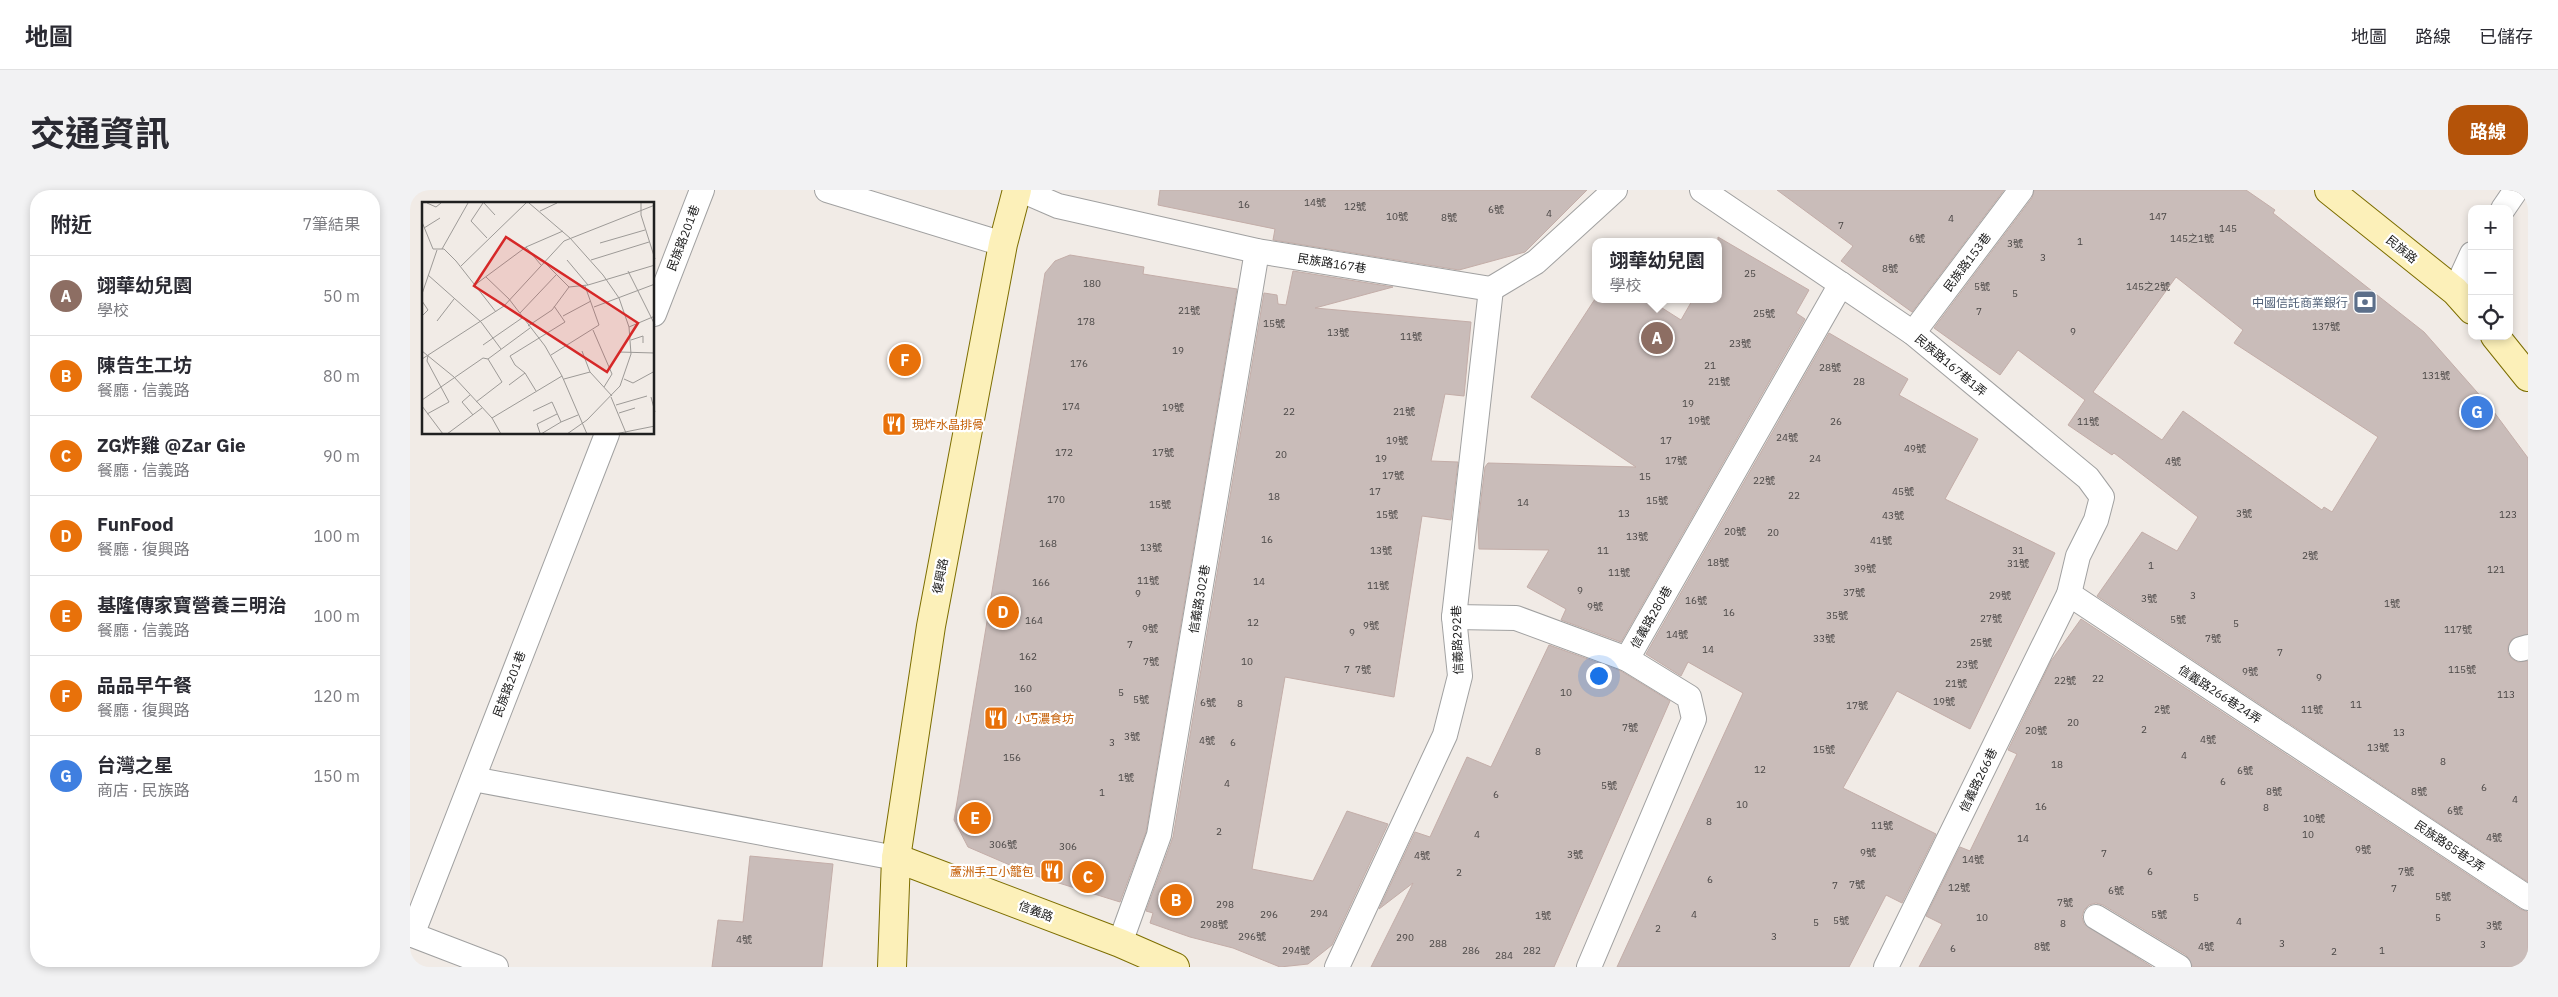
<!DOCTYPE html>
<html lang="zh-TW">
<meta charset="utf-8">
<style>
:root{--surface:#fff;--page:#f2f2f3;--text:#2b2b33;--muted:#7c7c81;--line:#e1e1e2;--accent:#b45309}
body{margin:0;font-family:"IBM Plex Sans","Noto Sans TC",sans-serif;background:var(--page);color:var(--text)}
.controls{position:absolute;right:15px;top:15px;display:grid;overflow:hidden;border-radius:10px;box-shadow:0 2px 8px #0003}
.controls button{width:45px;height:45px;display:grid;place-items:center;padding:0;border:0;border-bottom:1px solid var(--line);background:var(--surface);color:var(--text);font:25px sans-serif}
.you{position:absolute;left:1188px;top:485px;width:18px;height:18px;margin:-12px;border:4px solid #fff;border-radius:50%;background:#1a73e8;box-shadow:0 0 0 8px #1a73e833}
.badge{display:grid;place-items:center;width:32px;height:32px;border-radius:50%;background:var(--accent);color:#fff;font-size:16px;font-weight:700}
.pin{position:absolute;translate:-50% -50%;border:2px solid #fff;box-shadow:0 1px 5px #0006}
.popup{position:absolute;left:1182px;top:48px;width:130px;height:65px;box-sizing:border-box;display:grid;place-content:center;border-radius:10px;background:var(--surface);filter:drop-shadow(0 1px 4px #0005);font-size:16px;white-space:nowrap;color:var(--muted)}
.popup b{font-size:19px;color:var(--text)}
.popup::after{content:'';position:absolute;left:50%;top:100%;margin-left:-10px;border:10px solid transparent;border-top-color:var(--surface)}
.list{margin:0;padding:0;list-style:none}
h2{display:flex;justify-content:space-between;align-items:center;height:65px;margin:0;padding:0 20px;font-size:21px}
h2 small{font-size:16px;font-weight:400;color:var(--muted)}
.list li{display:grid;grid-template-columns:32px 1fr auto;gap:15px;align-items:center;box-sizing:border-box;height:80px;padding:0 20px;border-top:1px solid var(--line)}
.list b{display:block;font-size:19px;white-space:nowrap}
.list p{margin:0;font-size:16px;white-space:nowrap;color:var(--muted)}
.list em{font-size:16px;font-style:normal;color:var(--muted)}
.icon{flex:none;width:28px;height:28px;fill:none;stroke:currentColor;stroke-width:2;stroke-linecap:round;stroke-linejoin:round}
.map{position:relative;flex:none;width:2118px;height:777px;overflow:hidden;border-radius:20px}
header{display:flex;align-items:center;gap:30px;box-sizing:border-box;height:70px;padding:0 25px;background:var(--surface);border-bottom:1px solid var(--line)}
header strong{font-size:24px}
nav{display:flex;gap:28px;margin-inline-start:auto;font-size:18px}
.intro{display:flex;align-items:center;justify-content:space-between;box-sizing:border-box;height:120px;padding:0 30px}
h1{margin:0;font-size:35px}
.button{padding:12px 22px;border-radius:20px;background:var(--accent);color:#fff;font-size:18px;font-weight:700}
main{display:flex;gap:30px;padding:0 30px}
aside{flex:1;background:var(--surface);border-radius:20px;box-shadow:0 2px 8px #0003}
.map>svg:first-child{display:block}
.building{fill:#c9bcb9;stroke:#c3ada8;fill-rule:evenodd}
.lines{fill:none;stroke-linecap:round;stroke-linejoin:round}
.lane-casing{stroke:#a1a1a1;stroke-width:26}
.secondary-casing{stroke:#7d6e01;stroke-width:30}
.lane{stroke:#fff;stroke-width:24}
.secondary{stroke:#fcf0b9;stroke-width:28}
.labels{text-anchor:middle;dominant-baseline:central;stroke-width:4.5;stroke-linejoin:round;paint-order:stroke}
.number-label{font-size:10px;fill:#4a4746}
.street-label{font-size:12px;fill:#202020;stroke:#fff}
.service-label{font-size:12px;fill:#4e5e75;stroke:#fff;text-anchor:end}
.food-label{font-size:12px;fill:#c56008;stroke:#fff;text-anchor:start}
.inset-road{fill:none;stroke:#9d9a97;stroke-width:1}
.view{fill:#d62828;fill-opacity:0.15;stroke:#d62828;stroke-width:2.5}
.inset-edge{fill:none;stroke:#202020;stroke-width:2.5}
</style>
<header>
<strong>地圖</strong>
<nav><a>地圖</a><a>路線</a><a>已儲存</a></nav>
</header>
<div class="intro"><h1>交通資訊</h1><a class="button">路線</a></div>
<main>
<aside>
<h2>附近<small>7筆結果</small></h2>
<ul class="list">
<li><span class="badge" style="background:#8d6e63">A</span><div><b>翊華幼兒園</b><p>學校</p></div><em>50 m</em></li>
<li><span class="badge" style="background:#e8710a">B</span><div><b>陳告生工坊</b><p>餐廳 · 信義路</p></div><em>80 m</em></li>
<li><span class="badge" style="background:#e8710a">C</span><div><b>ZG炸雞 @Zar Gie</b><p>餐廳 · 信義路</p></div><em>90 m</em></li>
<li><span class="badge" style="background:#e8710a">D</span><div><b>FunFood</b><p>餐廳 · 復興路</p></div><em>100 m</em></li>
<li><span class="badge" style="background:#e8710a">E</span><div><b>基隆傳家寶營養三明治</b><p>餐廳 · 信義路</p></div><em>100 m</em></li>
<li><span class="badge" style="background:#e8710a">F</span><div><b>品品早午餐</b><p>餐廳 · 復興路</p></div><em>120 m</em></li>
<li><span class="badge" style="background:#3f7fe0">G</span><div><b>台灣之星</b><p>商店 · 民族路</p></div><em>150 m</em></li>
</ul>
</aside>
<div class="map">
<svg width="2118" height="777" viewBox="0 0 2118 777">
<rect width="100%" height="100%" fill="#f1ebe6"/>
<g class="building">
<polygon points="750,0 1177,0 1115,62 1049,80 863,50 865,39 748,15"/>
<polygon points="1367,0 1594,0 1502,122 1431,71 1443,56"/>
<path d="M1624,0H1836L1865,20L1863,23L2014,142L2081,218L2118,268V444L2102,449L2098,456V463L2102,469L2108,472L2118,471V692L1687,406L1732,342L1767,361L1788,327L1704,263L1702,265L1658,235L1675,210L1608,160L1590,185L1524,138L1622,8ZM1766,87L1833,140L1824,153L1968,247L1922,322L1914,317L1912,320L1773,221L1752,250L1683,202Z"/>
<polygon points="1308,47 1399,100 1386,123 1395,129 1211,452 1151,430 1156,419 1117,397 1139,360 1069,359 1068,334 1075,277 1078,273 1226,277 1121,207 1185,109 1238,109 1271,130 1283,109 1308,109"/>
<polygon points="660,65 734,77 733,84 827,99 736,642 710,712 623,685 558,657 544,630 635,83 645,71"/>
<polygon points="883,81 983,97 905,118 1061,132 1054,206 1035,204 1021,271 1048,272 1041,330 1012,326 984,507 875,487 842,679 903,691 937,621 978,634 922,755 898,774 870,777 823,758 780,747 740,733 743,723 736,721 763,647 854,103 867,105 868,114 876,115"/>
<polygon points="1419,143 1498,189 1489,205 1568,249 1535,309 1645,363 1560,539 1487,501 1433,598 1526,644 1492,713 1476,705 1439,777 1207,777 1333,503 1278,472 1271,486 1236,464"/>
<polygon points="1671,429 2110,719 2118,722 2118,777 1783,777 1776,765 1693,715 1686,713 1679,715 1674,720 1672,727 1674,734 1742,777 1509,777 1532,734 1516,726 1550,657 1560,661 1607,564 1598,560 1641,471"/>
<polygon points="1139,455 1211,481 1260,511 1144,777 961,777 1003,693 969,719 1005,642 1020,647 1057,567 1081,577"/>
<polygon points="340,666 423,674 412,777 302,777 308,730 333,732"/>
</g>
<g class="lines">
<g class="lane-casing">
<g id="lane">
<polyline points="417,0 593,54"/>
<polyline points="611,0 648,16 847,61 1081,99 1126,72 1205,0"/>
<polyline points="1292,0 1503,143 1678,288 1692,307 1686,330 1668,366 1659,404 1476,777"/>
<polyline points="2093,19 2106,0"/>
<polyline points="2045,101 2062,64"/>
<polyline points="244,124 292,0"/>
<polyline points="1503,143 1611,0"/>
<polyline points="1659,404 2118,708"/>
<polyline points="1044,427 1106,428 1217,469 1279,507 1284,529 1179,777"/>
<polyline points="2111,459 2118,457"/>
<polyline points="1217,469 1431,94"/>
<polyline points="63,589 486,668"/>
<polyline points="1686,727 1769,777"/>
<polyline points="0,744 86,777"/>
<polyline points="2,745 197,244"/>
<polyline points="710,753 749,645 847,61"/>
<polyline points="927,777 1035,545 1050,486 1044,427 1081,99"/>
</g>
</g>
<g class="secondary-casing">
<g id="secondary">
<polyline points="1919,0 2045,101 2062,120"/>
<polyline points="2085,146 2118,187"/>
<polyline points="486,668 710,753 765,777"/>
<polyline points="482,777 486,668 521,436 593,54 607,0"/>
</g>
</g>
<use href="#lane" class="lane"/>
<use href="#secondary" class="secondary"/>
</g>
<defs>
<g id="bank-square" transform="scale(1.25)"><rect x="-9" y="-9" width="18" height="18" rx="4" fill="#5c6f8a" stroke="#fff"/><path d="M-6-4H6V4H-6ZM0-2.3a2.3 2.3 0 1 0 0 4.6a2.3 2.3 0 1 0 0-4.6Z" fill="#fff"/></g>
<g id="restaurant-square" transform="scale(1.25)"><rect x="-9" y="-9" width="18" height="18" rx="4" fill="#e8710a" stroke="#fff"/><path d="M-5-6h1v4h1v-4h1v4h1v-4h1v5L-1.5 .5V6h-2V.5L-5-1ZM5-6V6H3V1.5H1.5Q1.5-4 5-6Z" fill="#fff"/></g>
</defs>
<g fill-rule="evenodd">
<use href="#bank-square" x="1955" y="112"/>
<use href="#restaurant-square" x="484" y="234"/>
<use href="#restaurant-square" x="586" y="528"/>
<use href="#restaurant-square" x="642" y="681"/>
</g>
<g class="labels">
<g class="number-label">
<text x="905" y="12">14號</text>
<text x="834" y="14">16</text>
<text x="945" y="16">12號</text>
<text x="1086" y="19">6號</text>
<text x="1139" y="23">4</text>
<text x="987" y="26">10號</text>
<text x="1748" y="26">147</text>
<text x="1039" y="27">8號</text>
<text x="1541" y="28">4</text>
<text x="1431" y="35">7</text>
<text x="1818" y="38">145</text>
<text x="1507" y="48">6號</text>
<text x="1782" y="48">145之1號</text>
<text x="1670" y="51">1</text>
<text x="1605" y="53">3號</text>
<text x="1633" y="67">3</text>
<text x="1480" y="78">8號</text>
<text x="1340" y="83">25</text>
<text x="682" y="93">180</text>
<text x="1572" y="96">5號</text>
<text x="1738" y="96">145之2號</text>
<text x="1605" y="103">5</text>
<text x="779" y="120">21號</text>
<text x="1569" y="121">7</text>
<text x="1354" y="123">25號</text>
<text x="676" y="131">178</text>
<text x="864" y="133">15號</text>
<text x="1916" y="136">137號</text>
<text x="1663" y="141">9</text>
<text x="928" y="142">13號</text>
<text x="1001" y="146">11號</text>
<text x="1330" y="153">23號</text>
<text x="768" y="160">19</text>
<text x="669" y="173">176</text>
<text x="1300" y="175">21</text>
<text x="1420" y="177">28號</text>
<text x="2026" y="185">131號</text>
<text x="1309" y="191">21號</text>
<text x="1449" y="191">28</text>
<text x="1278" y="213">19</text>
<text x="661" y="216">174</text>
<text x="763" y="217">19號</text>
<text x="879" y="221">22</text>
<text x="994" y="221">21號</text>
<text x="1289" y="230">19號</text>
<text x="1426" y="231">26</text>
<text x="1678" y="231">11號</text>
<text x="1377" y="247">24號</text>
<text x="987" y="250">19號</text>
<text x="1256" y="250">17</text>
<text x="1505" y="258">49號</text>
<text x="654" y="262">172</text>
<text x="753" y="262">17號</text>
<text x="871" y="264">20</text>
<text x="971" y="268">19</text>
<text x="1405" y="268">24</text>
<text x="1266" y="270">17號</text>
<text x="1763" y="271">4號</text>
<text x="983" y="285">17號</text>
<text x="1235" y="286">15</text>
<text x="1354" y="290">22號</text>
<text x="965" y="301">17</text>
<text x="1493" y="301">45號</text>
<text x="1384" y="305">22</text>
<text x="864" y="306">18</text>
<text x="646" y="309">170</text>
<text x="1247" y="310">15號</text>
<text x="1113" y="312">14</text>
<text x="750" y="314">15號</text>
<text x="1214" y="323">13</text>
<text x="1834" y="323">3號</text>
<text x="977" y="324">15號</text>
<text x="2098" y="324">123</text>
<text x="1483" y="325">43號</text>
<text x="1325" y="341">20號</text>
<text x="1363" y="342">20</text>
<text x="1227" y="346">13號</text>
<text x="857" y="349">16</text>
<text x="1471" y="350">41號</text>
<text x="638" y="353">168</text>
<text x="741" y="357">13號</text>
<text x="971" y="360">13號</text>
<text x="1193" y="360">11</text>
<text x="1608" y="360">31</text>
<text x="1900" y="365">2號</text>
<text x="1308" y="372">18號</text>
<text x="1608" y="373">31號</text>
<text x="1741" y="375">1</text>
<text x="1455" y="378">39號</text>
<text x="2086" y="379">121</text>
<text x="1209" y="382">11號</text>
<text x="738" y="390">11號</text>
<text x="849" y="391">14</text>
<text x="631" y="392">166</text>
<text x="968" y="395">11號</text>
<text x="1170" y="400">9</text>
<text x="1444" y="402">37號</text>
<text x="728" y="403">9</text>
<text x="1590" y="405">29號</text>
<text x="1783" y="405">3</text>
<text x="1739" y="408">3號</text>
<text x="1286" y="410">16號</text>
<text x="1982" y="413">1號</text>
<text x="1185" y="416">9號</text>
<text x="1319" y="422">16</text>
<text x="1427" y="425">35號</text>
<text x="1581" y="428">27號</text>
<text x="1768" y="429">5號</text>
<text x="624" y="430">164</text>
<text x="843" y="432">12</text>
<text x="1826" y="433">5</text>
<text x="961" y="435">9號</text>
<text x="740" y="438">9號</text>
<text x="2048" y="439">117號</text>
<text x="942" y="442">9</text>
<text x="1267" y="444">14號</text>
<text x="1414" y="448">33號</text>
<text x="1803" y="448">7號</text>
<text x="1571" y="452">25號</text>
<text x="720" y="454">7</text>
<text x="1298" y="459">14</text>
<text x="1870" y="462">7</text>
<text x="618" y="466">162</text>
<text x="741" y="471">7號</text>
<text x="837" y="471">10</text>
<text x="1557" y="474">23號</text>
<text x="937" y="479">7</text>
<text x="953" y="479">7號</text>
<text x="2052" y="479">115號</text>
<text x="1840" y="481">9號</text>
<text x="1909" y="487">9</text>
<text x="1688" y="488">22</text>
<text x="1655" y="490">22號</text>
<text x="1546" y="493">21號</text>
<text x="613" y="498">160</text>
<text x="711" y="502">5</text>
<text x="1156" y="502">10</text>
<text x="2096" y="504">113</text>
<text x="731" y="509">5號</text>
<text x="1534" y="511">19號</text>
<text x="798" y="512">6號</text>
<text x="830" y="513">8</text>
<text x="1946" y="514">11</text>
<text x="1447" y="515">17號</text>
<text x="1752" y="519">2號</text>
<text x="1902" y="519">11號</text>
<text x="1663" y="532">20</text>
<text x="1220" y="537">7號</text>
<text x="1734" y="539">2</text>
<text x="1626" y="540">20號</text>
<text x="1989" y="542">13</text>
<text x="722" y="546">3號</text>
<text x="1798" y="549">4號</text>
<text x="797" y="550">4號</text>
<text x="702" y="552">3</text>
<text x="823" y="552">6</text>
<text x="1968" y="557">13號</text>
<text x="1414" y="559">15號</text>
<text x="1128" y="561">8</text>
<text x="1774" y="565">4</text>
<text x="602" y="567">156</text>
<text x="2033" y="571">8</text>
<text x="1647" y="574">18</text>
<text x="1350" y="579">12</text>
<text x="1835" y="580">6號</text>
<text x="716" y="587">1號</text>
<text x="1813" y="591">6</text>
<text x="817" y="593">4</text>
<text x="1199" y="595">5號</text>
<text x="2074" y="597">6</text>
<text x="1864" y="601">8號</text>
<text x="2009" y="601">8號</text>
<text x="692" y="602">1</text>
<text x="1086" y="604">6</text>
<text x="2105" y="609">4</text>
<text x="1332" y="614">10</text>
<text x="1631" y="616">16</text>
<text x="1856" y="617">8</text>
<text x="2045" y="620">6號</text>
<text x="1904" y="628">10號</text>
<text x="1299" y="631">8</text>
<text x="1472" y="635">11號</text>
<text x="809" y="641">2</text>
<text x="1067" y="644">4</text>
<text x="1898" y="644">10</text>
<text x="2084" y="647">4號</text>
<text x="1613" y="648">14</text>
<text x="593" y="654">306號</text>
<text x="658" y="656">306</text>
<text x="1953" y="659">9號</text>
<text x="1458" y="662">9號</text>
<text x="1694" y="663">7</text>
<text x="1165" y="664">3號</text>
<text x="1012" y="665">4號</text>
<text x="1563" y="669">14號</text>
<text x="1740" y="681">6</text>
<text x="1996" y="681">7號</text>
<text x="1049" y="682">2</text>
<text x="1300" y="689">6</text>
<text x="1447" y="694">7號</text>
<text x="1425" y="695">7</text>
<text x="1549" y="697">12號</text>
<text x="1984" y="698">7</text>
<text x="1706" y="700">6號</text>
<text x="2033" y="706">5號</text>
<text x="1786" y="707">5</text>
<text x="1655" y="712">7號</text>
<text x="815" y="714">298</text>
<text x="909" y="723">294</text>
<text x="859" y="724">296</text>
<text x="1284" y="724">4</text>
<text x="1749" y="724">5號</text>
<text x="1133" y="725">1號</text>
<text x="1572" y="727">10</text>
<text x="2028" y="727">5</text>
<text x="1431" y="730">5號</text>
<text x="1829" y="731">4</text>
<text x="1406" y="732">5</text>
<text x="1653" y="733">8</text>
<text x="804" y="734">298號</text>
<text x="2084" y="735">3號</text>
<text x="1248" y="738">2</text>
<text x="842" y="746">296號</text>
<text x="1364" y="746">3</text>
<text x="995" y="747">290</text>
<text x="334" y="749">4號</text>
<text x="1028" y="753">288</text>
<text x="1872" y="753">3</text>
<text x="2073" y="754">3</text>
<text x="1632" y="756">8號</text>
<text x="1796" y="756">4號</text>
<text x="1543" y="758">6</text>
<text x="886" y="760">294號</text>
<text x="1061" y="760">286</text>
<text x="1122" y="760">282</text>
<text x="1972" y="760">1</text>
<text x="1924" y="761">2</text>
<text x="1094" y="765">284</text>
</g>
<g class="street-label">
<text transform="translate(273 48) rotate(-69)">民族路201巷</text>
<text transform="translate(1992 59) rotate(39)">民族路</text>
<text transform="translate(1557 72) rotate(-53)">民族路153巷</text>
<text transform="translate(922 73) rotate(9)">民族路167巷</text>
<text transform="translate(1541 175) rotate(40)">民族路167巷1弄</text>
<text transform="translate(530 386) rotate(-79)">復興路</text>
<text transform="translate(789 409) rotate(-80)">信義路302巷</text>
<text transform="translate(1241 427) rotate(-60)">信義路280巷</text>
<text transform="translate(1047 450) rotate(-92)">信義路292巷</text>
<text transform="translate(99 494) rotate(-69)">民族路201巷</text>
<text transform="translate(1810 504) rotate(33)">信義路266巷24弄</text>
<text transform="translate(1568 590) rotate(-64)">信義路266巷</text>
<text transform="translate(2040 656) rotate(34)">民族路85巷2弄</text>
<text transform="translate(626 721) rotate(21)">信義路</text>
</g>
<g class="service-label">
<text x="1938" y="112">中國信託商業銀行</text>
</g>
<g class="food-label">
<text x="502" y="234">現炸水晶排骨</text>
<text x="604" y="528">小巧濃食坊</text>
<text x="624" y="681" text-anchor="end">蘆洲手工小籠包</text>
</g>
</g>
<g transform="translate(12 12)">
<rect width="232" height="232" fill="#f1ebe6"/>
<path class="inset-road" d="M5,1L14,5L19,1M61,1L49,19L65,36M62,1L73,13M107,1L148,36L181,73L197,96L207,125L209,152L198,184L165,218L145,232M219,1V13L233,57M118,9L135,1M0,20L11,47H22L34,59L74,110M2,26L18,16M178,41L223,28M104,45L119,63M20,47L46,1M145,58L166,83M169,58L227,40M122,60L147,85L166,83L233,63M39,64L104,1M206,69L233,123M6,73L59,120L79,147M64,75L87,97L123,144L140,174L165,232M54,82L104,45L141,29M0,92L15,48M0,99L6,108L0,114M172,105L233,82M98,111L134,73M141,114L169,99M15,119L32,97M106,124L130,108L147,85M207,125L233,114M171,128L190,172L182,185M209,138L221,134V141M61,143L100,116M0,149L32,175L70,216L79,232M160,149L168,170M197,150L233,151M129,153L177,123L163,84M0,157L82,104L142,39L233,3M66,157L108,126M103,171L93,163L88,154L143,120L132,104M142,177L168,170L190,194M202,177L211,181L233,169M87,183L103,171L114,189M48,193L40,200L51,213M189,195L204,231M229,195L233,210M0,198L61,156L66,157L80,180L54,200M194,203L225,194M0,204L21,232M111,209L130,200L139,220L119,232M197,211L213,206M5,212L27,200L5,159L6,153M70,216L140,174M139,220L156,213M118,231L115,222L135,212M25,232L60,206M193,232L233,224"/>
<path class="view" d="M84,35L216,121L185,170L52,84Z"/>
<rect width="232" height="232" class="inset-edge"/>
</g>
</svg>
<div class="controls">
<button>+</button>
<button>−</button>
<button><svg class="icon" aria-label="locate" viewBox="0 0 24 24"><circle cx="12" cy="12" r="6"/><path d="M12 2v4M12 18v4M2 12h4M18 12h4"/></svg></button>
</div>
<div class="you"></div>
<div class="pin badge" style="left:1247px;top:148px;background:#8d6e63">A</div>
<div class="popup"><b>翊華幼兒園</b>學校</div>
<div class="pin badge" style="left:766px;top:710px;background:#e8710a">B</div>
<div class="pin badge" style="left:678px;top:687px;background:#e8710a">C</div>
<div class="pin badge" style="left:593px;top:422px;background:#e8710a">D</div>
<div class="pin badge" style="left:565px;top:628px;background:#e8710a">E</div>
<div class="pin badge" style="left:495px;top:170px;background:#e8710a">F</div>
<div class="pin badge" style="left:2067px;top:222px;background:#3f7fe0">G</div>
</div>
</main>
